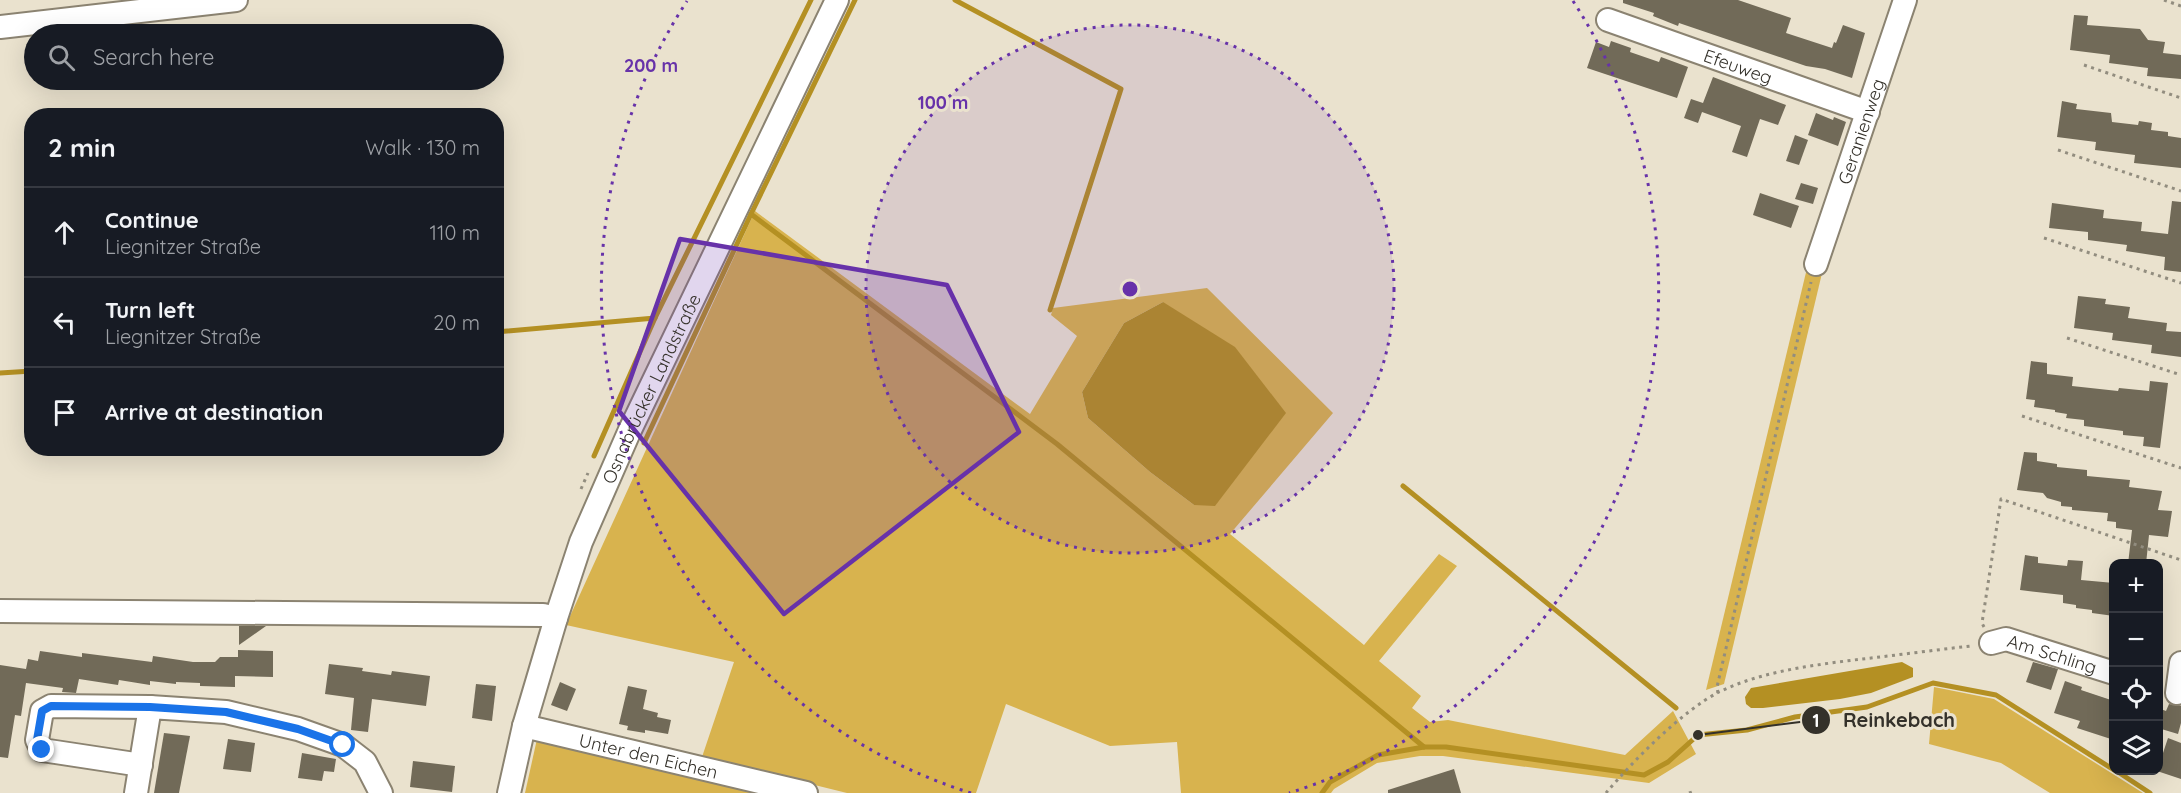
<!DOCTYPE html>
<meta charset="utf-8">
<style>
:root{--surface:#171b24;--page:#20242c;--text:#f1f3f6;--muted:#9ea1a6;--line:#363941}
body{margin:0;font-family:Quicksand,sans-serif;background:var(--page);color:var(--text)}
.controls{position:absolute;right:18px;bottom:18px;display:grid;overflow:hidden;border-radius:12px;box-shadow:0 6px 24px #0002}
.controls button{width:54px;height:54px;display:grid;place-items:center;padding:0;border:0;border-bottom:2px solid var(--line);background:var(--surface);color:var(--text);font:30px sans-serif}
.stop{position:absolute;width:18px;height:18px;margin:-14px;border:4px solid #1a73e8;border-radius:50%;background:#fff}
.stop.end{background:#1a73e8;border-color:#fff;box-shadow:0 2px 6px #0008}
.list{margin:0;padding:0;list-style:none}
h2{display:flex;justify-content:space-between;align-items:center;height:78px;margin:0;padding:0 24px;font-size:26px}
h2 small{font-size:20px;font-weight:400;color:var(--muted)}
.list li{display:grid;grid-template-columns:39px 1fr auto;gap:18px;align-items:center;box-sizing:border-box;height:90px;padding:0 24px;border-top:2px solid var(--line)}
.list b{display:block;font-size:22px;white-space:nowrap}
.list p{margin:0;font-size:20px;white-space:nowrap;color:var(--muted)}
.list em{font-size:20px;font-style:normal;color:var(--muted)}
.icon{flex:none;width:33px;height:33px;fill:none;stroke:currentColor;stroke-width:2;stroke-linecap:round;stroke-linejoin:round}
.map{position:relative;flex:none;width:2181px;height:793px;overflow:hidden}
.search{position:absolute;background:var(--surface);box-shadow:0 6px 24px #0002;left:24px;top:24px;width:480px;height:66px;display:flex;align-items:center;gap:15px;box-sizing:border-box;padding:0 21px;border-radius:33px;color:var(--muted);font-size:22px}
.panel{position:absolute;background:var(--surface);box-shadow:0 6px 24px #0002;left:24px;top:108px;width:480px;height:348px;border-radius:24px}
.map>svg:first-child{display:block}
.green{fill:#d8b34e;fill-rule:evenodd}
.water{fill:#b49023}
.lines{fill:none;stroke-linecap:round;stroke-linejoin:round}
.stream{stroke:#b49023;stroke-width:5}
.building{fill:#716a58}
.minor-casing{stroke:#8b8371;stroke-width:26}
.path{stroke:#928d7f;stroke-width:3;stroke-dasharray:3 4.5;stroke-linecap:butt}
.minor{stroke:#fff;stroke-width:22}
.route{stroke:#1a73e8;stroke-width:8}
.marked{fill:#6732a9;fill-opacity:0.2;stroke:#6732a9;stroke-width:4.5;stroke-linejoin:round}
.ring{fill:none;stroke:#6732a9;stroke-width:3;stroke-dasharray:3 6}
.labels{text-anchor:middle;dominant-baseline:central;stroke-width:6;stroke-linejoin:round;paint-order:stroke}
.street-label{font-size:18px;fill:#34312a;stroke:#eae2ce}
.centre{fill:#6732a9;stroke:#eae2ce;stroke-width:3}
.ring-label{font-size:18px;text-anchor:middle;font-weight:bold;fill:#6732a9;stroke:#eae2ce;stroke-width:6;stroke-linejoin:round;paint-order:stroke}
.leader{fill:none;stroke:#34312a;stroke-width:2}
.callout-dot{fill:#34312a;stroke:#eae2ce;stroke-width:2}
.mark-label{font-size:18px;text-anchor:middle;font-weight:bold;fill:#fff}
.callout-label{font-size:20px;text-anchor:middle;font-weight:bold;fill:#34312a;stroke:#eae2ce;stroke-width:6;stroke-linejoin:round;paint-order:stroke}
</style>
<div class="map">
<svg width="2181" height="793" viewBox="0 0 2181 793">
<rect width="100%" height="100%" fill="#eae2ce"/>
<g class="green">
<path d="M755,211L1030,414L1077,336L1051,315L1053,308L1207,288L1333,413L1230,534L1364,645L1439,554L1457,566L1379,661L1421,696L1412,708L1430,722L1448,720L1625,755L1673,711L1696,754L1649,783L1443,756H1420L1377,763L1334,789L1331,793H1181L1177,742L1110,746L1006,704L976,793H847L702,757L734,662L566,625ZM1163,302L1194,505L1150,472L1088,418L1082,392L1124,323Z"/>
<polygon points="1808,264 1823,269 1724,684 1706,690"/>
<polygon points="1934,687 1994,699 2143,793 2050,793 2001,763 1929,744"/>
<polygon points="537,739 749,789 750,793 525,793"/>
</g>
<g class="water">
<polygon points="1163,302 1235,347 1286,413 1215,506 1194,505 1150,472 1088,418 1082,392 1124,323"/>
<polygon points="1902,662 1913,668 1913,677 1871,693 1840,699 1763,708 1751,708 1746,704 1745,697 1751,688"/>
</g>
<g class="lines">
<g class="stream">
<polyline points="955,0 1121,89 1050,310"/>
<polyline points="751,214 1057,444 1424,747"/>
<polyline points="496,332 655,318"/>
<polyline points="0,373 32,371"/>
<polyline points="644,443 751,214 855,0"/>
<polyline points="594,456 655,318 811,0"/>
<polyline points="1403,486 1676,708"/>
<polyline points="2115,770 2150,793"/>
<polyline points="1322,793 1330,782 1378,755 1424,747 1446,747 1644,775 1668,762 1698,735 1747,730 1795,717 1867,707 1933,683 1996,695 2114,770"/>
</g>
</g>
<g class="building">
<polygon points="1623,0 1738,0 1791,18 1786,33 1832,48 1834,42 1836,43 1843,25 1865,33 1852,78 1825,69 1806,66 1679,23 1678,26 1653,16 1654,13 1623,3"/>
<polygon points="2074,15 2088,16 2087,25 2140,29 2148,40 2165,42 2163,53 2181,55 2181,79 2147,76 2148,68 2109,63 2110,55 2070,50"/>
<polygon points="1611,41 1631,48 1630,52 1659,62 1661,57 1688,67 1677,98 1587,68 1596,42 1609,47"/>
<polygon points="1713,77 1786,105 1778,125 1760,119 1747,157 1732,152 1741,126 1702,112 1698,123 1684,118 1691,99 1703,103"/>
<polygon points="2062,101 2077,104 2076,109 2111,113 2112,122 2138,125 2139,121 2152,123 2151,130 2168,132 2168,136 2181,138 2181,168 2134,163 2135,155 2095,150 2096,142 2057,137"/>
<polygon points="1816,113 1833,120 1834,117 1846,122 1838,146 1808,135"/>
<polygon points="1795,135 1808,140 1799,165 1786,161"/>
<polygon points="1801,183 1818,188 1813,204 1795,199"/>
<polygon points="1760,193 1799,206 1791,228 1753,215"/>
<polygon points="2172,201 2181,202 2181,272 2164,270 2165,257 2126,251 2127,245 2088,240 2088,232 2049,228 2052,203 2104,210 2103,218 2142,222 2141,231 2168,234"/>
<polygon points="2078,296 2106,299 2105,304 2130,307 2128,318 2167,323 2166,331 2181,332 2181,357 2151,353 2152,345 2112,340 2113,333 2074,328"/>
<polygon points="2031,361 2047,363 2047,374 2073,377 2072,386 2118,391 2119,388 2149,391 2150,381 2168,383 2160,448 2143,446 2144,437 2123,435 2123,431 2084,426 2084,420 2066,418 2067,414 2055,412 2055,410 2034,407 2035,400 2026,399"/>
<polygon points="2024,452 2037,453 2037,461 2057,464 2057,467 2087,470 2087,476 2130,480 2129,487 2162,491 2158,510 2172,511 2168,537 2149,535 2146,564 2128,564 2132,530 2116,528 2116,522 2107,521 2108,513 2072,510 2072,507 2061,506 2061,502 2047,498 2043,493 2017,490"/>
<polygon points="2025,555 2038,557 2038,563 2067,566 2068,560 2083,561 2081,580 2114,583 2114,616 2092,613 2092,610 2076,608 2076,605 2063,603 2063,595 2020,590"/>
<polygon points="239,626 266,626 239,645"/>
<polygon points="238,650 273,651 273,677 235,676 235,687 200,686 200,683 176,682 176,684 150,681 150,685 119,680 118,685 79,679 76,693 62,692 63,688 26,683 21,716 15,715 8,758 0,757 0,665 26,669 28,659 38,661 40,651 82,657 82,653 152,662 153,656 193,662 215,662 220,657 238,657"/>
<polygon points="2033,662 2058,669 2051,690 2026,682"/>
<polygon points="329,664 363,668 362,671 391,675 392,671 430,676 426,706 372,699 368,732 351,730 354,698 325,694"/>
<polygon points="2065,681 2082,687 2081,690 2114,701 2114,740 2077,728 2080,721 2054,713"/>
<polygon points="560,682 576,689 567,711 551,705"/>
<polygon points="476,684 496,686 492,721 472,718"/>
<polygon points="628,686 647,690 643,709 658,713 657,717 671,720 668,734 645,730 645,733 627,730 628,726 619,724"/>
<polygon points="2169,704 2181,706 2181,723 2178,734 2158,728 2158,708 2166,711"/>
<polygon points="164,733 190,736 179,793 154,793"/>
<polygon points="2168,738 2181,743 2181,779 2157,771"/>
<polygon points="228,739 255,743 251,772 223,769"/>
<polygon points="302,753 336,759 334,772 324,771 322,781 298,778"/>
<polygon points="413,761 455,766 452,792 410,787"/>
<polygon points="1454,769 1461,793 1388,793 1388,790"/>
</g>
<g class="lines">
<g class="minor-casing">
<g id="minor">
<path id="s1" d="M1608,20L1868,112"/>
<polyline points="0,27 236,0"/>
<path id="s2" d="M1816,264L1905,0"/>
<polyline points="0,611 543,615 556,618"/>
<path id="s3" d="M1991,643L2006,639L2114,673"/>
<polyline points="2177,693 2181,663"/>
<path id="s4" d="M524,726L806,793"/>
<polyline points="141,765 42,750 37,740 42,711 51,706 150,707"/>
<polyline points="136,793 150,707 226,712 298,729 343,745 365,762 381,793"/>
<path id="s5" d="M509,793L524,726L556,618L581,542L630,430L837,0"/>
</g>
</g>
<g class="path">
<polyline points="2164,0 2181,6"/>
<polyline points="2084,65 2181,98"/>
<polyline points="2058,150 2181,191"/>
<polyline points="2044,238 2181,283"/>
<polyline points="2067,338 2181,375"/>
<polyline points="2022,416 2181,468"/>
<polyline points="581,489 588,473"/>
<polyline points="1984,627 1982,623 2001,499 2181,560"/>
<polyline points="1718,693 1717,687 1811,282"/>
<path d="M1606,793C1633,761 1682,711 1719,692C1762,671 1814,665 1862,659C1898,655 1935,650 1971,646"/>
<polyline points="1689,793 1692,792"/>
</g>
<use href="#minor" class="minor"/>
</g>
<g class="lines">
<polyline class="route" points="42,750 37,740 42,711 51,706 150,707 226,712 298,729 343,745"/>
</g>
<path class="marked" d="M680,239L947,285L1019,432L784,614L619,411Z"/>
<circle cx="1130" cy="289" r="264" fill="#6732a9" fill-opacity=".12"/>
<g class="ring">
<circle cx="1130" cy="289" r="264"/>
<path d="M971 793A528 528 0 0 1 687 1M1573 1A528 528 0 0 1 1289 793"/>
</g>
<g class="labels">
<g class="street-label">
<text stroke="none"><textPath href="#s1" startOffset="138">Efeuweg</textPath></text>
<text stroke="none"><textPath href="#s2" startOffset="140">Geranienweg</textPath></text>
<text stroke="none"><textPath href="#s5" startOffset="430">Osnabrücker Landstraße</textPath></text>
<text stroke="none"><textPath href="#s3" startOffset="64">Am Schling</textPath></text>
<text stroke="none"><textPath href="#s4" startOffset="128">Unter den Eichen</textPath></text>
</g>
</g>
<circle cx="1130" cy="289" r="9" class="centre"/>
<g class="ring-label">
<text x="651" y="72">200 m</text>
<text x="943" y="109">100 m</text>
</g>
<path class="leader" d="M1698 735L1816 720"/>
<g class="callout-dot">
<circle cx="1698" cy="735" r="6"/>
<circle cx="1816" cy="720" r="15"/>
</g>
<g class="mark-label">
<text x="1816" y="727">1</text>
</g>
<g class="callout-label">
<text x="1899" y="727">Reinkebach</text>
</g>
</svg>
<div class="controls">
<button>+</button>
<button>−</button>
<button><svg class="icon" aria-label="locate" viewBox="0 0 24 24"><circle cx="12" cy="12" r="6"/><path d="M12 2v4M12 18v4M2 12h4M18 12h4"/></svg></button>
<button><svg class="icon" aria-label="layers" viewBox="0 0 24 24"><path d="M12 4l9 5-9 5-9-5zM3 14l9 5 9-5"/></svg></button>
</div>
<div class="stop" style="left:343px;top:745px"></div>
<div class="stop end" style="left:42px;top:750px"></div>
<div class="search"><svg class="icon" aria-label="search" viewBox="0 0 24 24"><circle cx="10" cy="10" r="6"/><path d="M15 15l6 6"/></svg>Search here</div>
<section class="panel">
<h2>2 min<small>Walk · 130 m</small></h2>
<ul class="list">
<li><svg class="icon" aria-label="ahead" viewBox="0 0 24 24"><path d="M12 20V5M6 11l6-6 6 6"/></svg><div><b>Continue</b><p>Liegnitzer Straße</p></div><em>110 m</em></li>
<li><svg class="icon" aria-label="left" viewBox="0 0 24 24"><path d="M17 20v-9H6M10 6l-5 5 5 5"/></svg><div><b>Turn left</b><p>Liegnitzer Straße</p></div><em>20 m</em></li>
<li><svg class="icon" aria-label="arrive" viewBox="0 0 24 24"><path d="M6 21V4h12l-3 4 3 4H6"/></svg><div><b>Arrive at destination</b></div></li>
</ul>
</section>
</div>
